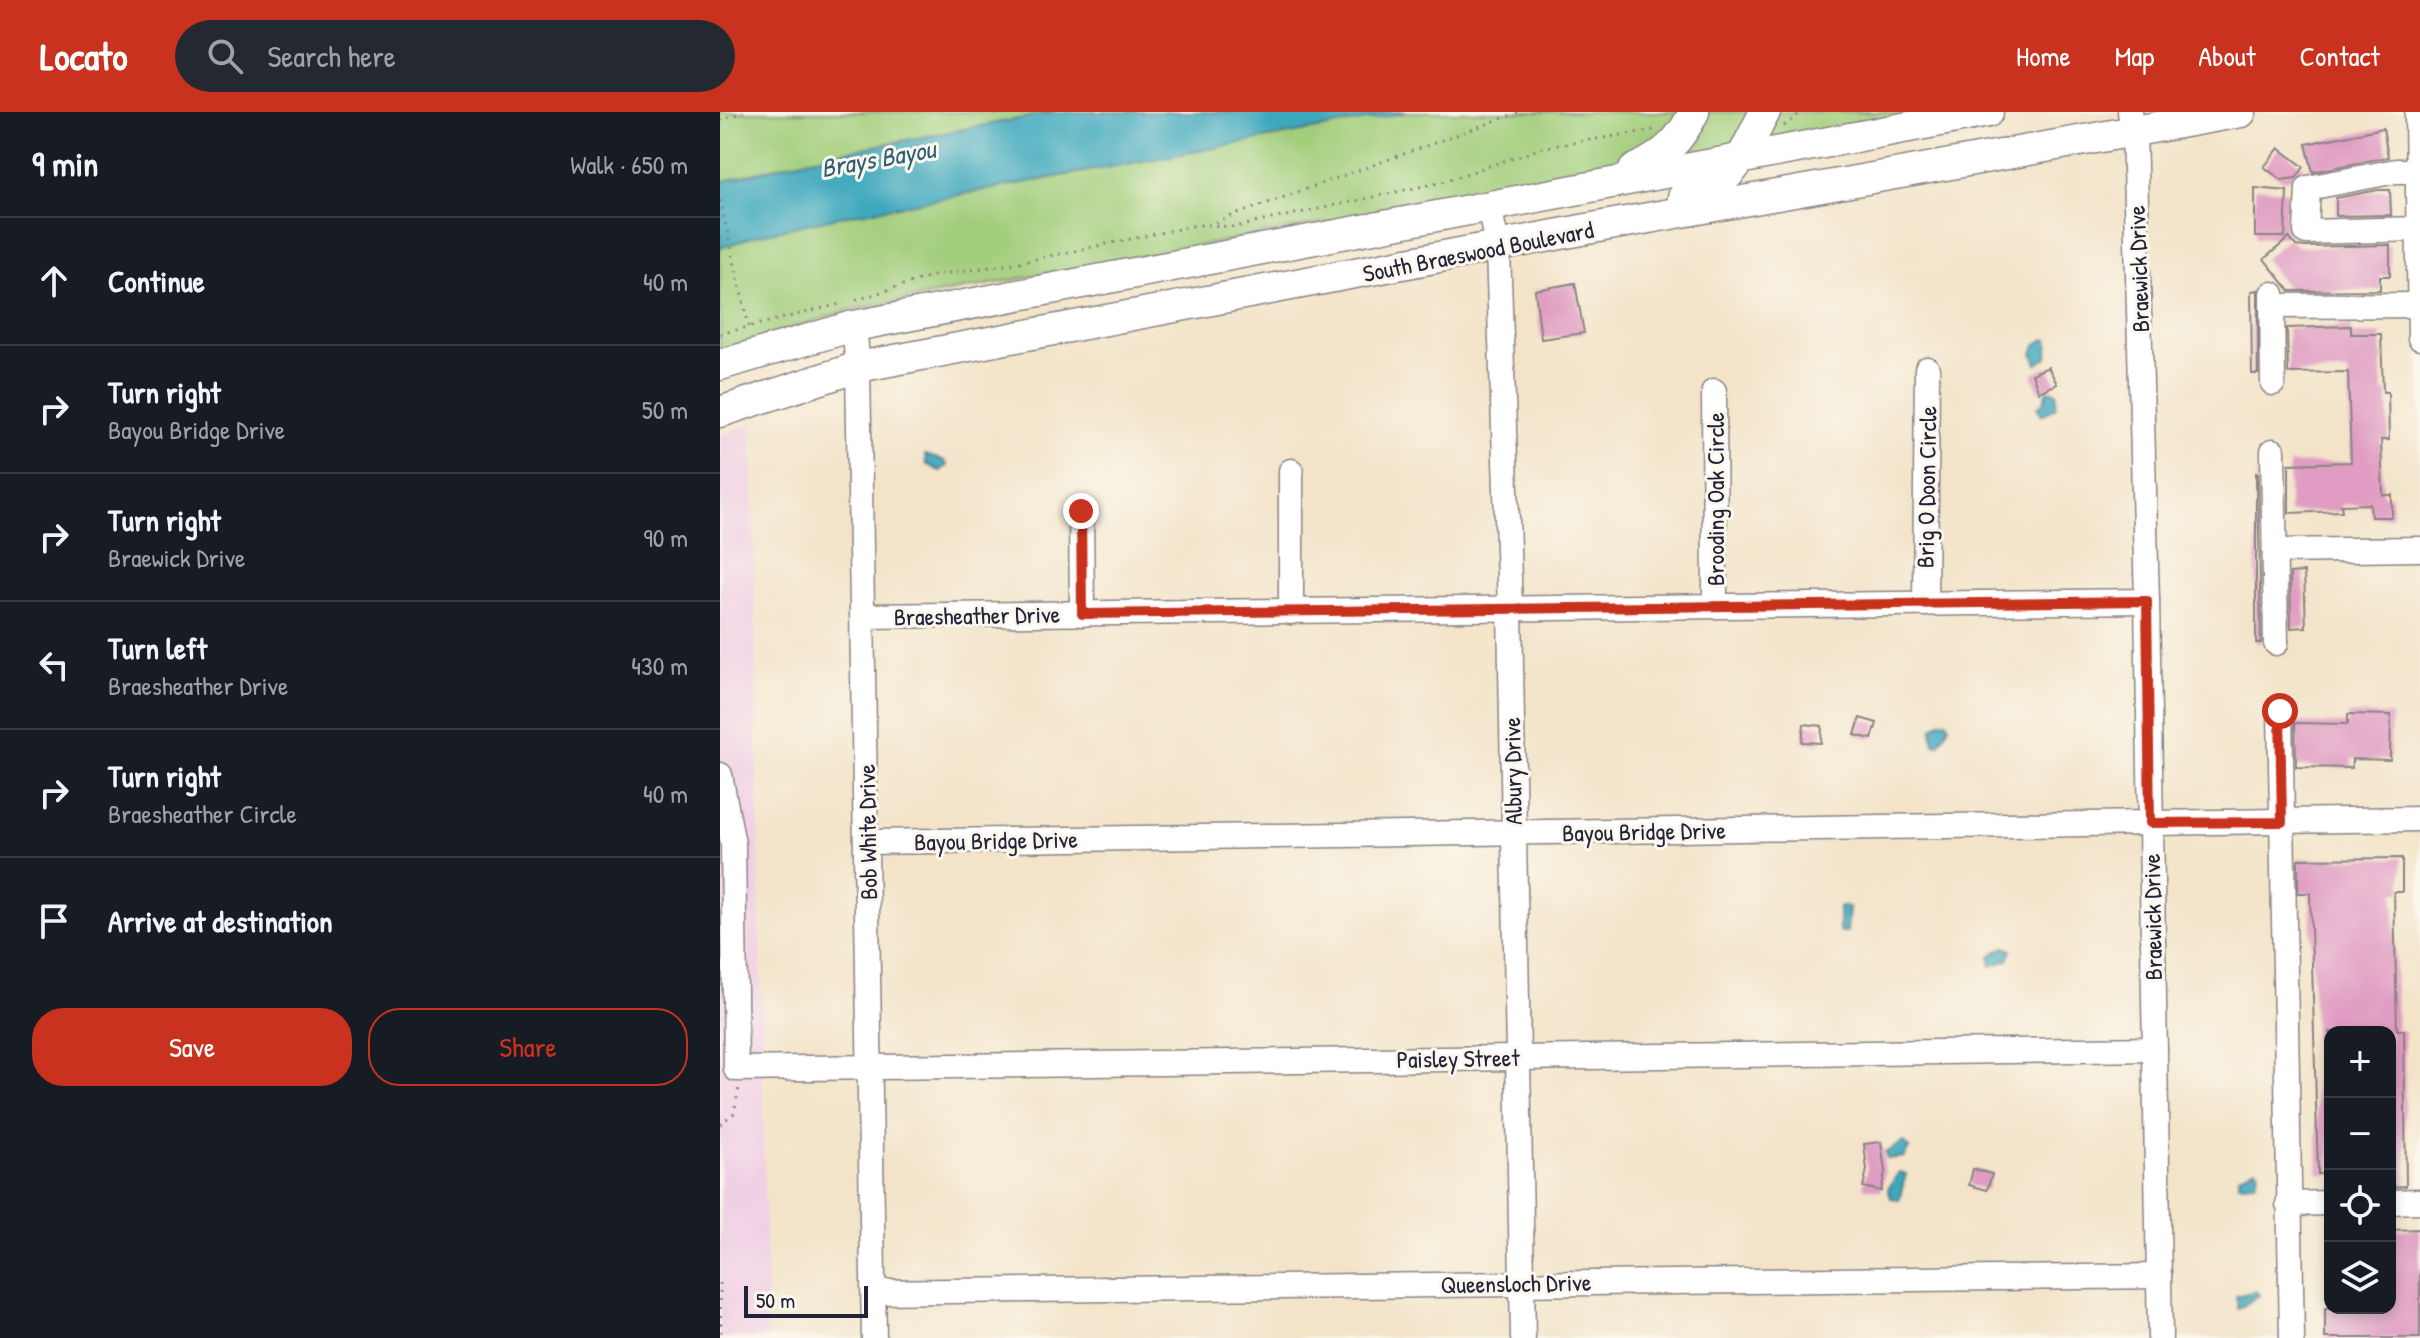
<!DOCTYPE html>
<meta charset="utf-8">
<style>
:root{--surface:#171b24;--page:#242831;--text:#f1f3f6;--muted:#9ea1a6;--line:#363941;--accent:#c8321e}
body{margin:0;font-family:"Patrick Hand",sans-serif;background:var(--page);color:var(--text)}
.controls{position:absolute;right:24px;bottom:24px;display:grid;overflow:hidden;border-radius:16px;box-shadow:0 4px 12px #0003}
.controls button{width:72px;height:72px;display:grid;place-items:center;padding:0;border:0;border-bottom:2px solid var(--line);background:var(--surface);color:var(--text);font:40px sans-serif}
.scale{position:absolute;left:24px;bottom:20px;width:124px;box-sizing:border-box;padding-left:8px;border:4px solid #22223b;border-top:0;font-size:22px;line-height:28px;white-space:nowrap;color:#22223b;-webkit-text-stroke:6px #fbf7ec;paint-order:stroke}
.stop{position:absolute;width:24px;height:24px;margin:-18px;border:6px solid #c8321e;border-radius:50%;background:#fff}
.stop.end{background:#c8321e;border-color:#fff;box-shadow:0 2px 8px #0008}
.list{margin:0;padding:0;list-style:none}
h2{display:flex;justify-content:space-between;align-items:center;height:104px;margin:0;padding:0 32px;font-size:34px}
h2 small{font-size:26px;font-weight:400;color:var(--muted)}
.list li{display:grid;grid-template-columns:52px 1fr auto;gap:24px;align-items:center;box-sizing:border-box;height:128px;padding:0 32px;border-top:2px solid var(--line)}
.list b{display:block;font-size:30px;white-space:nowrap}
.list p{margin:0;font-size:26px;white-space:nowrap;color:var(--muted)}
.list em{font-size:26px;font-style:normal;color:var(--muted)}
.actions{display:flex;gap:16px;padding:24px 32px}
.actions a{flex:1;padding:18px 0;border:2px solid var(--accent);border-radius:32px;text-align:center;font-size:28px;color:var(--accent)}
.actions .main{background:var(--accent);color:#fff}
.icon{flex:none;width:44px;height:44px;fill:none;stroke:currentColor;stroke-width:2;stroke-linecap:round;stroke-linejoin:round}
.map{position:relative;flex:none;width:1700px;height:1226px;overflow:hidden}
header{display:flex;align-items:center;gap:48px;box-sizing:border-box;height:112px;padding:0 40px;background:var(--accent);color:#fff}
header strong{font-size:38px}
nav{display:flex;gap:44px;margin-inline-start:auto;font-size:28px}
.search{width:560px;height:72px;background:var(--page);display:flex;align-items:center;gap:20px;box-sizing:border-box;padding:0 28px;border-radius:44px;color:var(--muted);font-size:30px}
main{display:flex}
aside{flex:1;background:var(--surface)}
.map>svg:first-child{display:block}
.built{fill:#f0d0e4}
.green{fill:#a2ce7b;stroke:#62785b;stroke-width:2}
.water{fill:#3da8bd;stroke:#30657c;stroke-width:2}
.building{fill:#e09cc2}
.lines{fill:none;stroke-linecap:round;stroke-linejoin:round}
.minor-casing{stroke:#8a8382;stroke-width:27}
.major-casing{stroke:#8a8382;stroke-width:33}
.path{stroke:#8a8382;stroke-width:3;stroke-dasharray:2 6;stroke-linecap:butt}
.minor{stroke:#fff;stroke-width:24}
.major{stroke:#fff;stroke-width:30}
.route{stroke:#c8321e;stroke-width:10}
.labels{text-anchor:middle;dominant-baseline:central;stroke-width:6;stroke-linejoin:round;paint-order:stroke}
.street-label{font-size:24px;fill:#22223b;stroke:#fbf7ec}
.water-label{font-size:26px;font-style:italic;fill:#2e5e76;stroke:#fbf7ec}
</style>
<header>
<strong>Locato</strong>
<div class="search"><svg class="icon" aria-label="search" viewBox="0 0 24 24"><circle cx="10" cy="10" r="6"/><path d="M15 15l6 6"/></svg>Search here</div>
<nav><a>Home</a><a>Map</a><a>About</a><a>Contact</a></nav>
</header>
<main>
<aside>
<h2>9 min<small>Walk · 650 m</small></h2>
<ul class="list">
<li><svg class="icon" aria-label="ahead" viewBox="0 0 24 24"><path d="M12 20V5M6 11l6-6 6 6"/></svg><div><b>Continue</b></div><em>40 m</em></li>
<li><svg class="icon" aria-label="right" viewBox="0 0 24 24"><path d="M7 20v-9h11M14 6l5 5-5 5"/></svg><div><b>Turn right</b><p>Bayou Bridge Drive</p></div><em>50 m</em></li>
<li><svg class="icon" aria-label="right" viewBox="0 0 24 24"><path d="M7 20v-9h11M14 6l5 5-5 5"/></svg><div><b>Turn right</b><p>Braewick Drive</p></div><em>90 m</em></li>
<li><svg class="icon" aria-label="left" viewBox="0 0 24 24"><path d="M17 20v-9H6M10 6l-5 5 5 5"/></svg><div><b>Turn left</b><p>Braesheather Drive</p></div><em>430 m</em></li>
<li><svg class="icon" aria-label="right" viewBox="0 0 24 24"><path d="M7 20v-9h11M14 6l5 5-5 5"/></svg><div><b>Turn right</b><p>Braesheather Circle</p></div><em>40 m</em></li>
<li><svg class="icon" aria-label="arrive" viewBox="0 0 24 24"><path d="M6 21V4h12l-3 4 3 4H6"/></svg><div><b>Arrive at destination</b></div></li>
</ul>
<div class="actions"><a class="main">Save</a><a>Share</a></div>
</aside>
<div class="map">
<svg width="1700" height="1226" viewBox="0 0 1700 1226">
<rect width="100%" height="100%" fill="#fbf7ec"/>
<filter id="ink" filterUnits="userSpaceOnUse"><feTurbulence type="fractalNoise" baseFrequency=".0125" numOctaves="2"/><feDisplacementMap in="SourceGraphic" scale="16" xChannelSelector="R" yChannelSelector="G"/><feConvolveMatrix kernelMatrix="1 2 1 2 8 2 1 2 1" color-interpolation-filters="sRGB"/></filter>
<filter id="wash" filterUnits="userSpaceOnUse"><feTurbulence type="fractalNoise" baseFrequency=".006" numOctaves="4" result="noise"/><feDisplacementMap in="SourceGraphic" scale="32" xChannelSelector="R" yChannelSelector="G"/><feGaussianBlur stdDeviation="1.8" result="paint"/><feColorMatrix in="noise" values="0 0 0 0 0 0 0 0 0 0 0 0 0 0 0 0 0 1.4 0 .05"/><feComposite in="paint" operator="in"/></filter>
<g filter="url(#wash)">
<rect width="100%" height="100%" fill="#f3e4c9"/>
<polygon class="built" points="32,311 47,1226 0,1226 0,324"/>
<polygon class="green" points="0,0 1207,0 130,198 0,238"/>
<g class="water">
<polygon points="335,0 690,0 118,105 38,123 0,136 0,70 91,46"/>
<polygon points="1325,227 1329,230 1327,246 1317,252 1313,241 1317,232"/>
<polygon points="1328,278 1337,280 1336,295 1322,303 1317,295 1324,290"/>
<polygon points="205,343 225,349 227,354 220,359 206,352"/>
<polygon points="1221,609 1227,609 1229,614 1219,632 1214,632 1212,617"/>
<polygon points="1119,794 1129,795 1127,820 1119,820"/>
<polygon points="1284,835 1292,838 1288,848 1271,854 1270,844"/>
<polygon points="1183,1030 1189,1036 1184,1045 1167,1047 1165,1041"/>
<polygon points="1536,1056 1539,1060 1535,1071 1518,1072 1519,1064"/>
<polygon points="1179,1060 1186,1062 1179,1088 1171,1086 1168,1077"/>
<polygon points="1535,1179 1539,1183 1518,1197 1516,1184"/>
</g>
<g id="blocks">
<g class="building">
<polygon points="1663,16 1668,45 1593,60 1586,32"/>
<polygon points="1559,36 1584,55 1576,66 1562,68 1544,55"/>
<polygon points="1535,76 1567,79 1565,125 1535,125"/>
<polygon points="1658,78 1670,78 1671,103 1616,104 1616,86"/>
<polygon points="1569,126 1576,134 1586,135 1670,133 1670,164 1660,164 1660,178 1570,179 1544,147"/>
<polygon points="855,171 864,221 821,227 815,178"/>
<polygon points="1538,178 1538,262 1532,262 1531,179"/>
<polygon points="1631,214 1631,222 1661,222 1663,280 1668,280 1669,328 1661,328 1663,383 1672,383 1672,405 1651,405 1650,392 1621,393 1622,399 1569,401 1569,352 1631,350 1628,260 1568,261 1567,216"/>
<polygon points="1328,255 1337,272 1319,280 1312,262"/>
<polygon points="1536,361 1538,361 1541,531 1536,531"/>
<polygon points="1584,460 1586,515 1571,516 1570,461"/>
<polygon points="1628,602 1671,603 1670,648 1632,647 1632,656 1576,655 1575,611 1628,612"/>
<polygon points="1140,606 1157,611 1152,627 1135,623"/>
<polygon points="1084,612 1102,614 1101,631 1082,630"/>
<polygon points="1682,746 1682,780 1674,780 1677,918 1684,918 1686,1074 1670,1075 1670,920 1610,920 1610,1062 1598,1062 1590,781 1578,781 1578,747"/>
<polygon points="1161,1030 1165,1060 1161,1079 1143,1075 1147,1058 1144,1032"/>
<polygon points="1253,1057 1272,1062 1267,1078 1249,1073"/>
<polygon points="1700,1117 1700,1226 1605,1226 1605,1196 1670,1196 1670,1118"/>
</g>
</g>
</g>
<g filter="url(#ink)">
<use href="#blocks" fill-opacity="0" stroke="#8a8382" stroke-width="2"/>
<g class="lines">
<g class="minor-casing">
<g id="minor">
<polyline points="1410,0 1414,19 1427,489 1440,1226"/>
<polyline points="1697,0 1700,226"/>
<polyline points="1698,59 1676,59 1588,76 1586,120 1699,117"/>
<polyline points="769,94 778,137 790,497 803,1226"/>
<polyline points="1552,182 1553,271"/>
<polyline points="1552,194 1699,193"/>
<polyline points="134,214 138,255 154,1226"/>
<polyline points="994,279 995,494"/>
<polyline points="1553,339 1556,531"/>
<polyline points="361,399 362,502"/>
<polyline points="1555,439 1700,437"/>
<polyline points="1205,492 1207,257"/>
<polyline points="571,500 571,359"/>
<polyline points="144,504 1427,489"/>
<polyline points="1560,599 1572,1226"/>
<polyline points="0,663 13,732 16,957 1435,937"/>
<polyline points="147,730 1700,707"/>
<polyline points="1670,1090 1700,1089"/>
<polyline points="1568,1092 1610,1091"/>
<polyline points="154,1180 1439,1164"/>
</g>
</g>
<g class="major-casing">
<g id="major">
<path d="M914,58C944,44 960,29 974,0"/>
<path d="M963,85C1017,72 1020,46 1045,0"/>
<polyline points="0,253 134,214 1268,0"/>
<polyline points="0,300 138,255 867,117 1521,0"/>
</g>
</g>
<g class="path">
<polyline points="0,9 23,0"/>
<polyline points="1064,14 1082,0"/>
<polyline points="0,88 29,215"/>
<polyline points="495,110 800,0"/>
<path d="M136,188L215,163L291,152L473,114C491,111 503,116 520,114L722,70L825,35L934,18"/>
<polyline points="0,222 124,191"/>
<polyline points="0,1012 14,1001 19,976"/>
<polyline points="0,1171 1,1226"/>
</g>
<use href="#minor" class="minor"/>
<use href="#major" class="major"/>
</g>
</g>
<g class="lines" filter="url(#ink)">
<polyline class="route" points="361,399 362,502 1427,489 1430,711 1562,710 1560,599"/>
</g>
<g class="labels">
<g class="street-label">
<text transform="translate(758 139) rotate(-11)">South Braeswood Boulevard</text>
<text transform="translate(1418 157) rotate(-92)">Braewick Drive</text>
<text transform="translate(1206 375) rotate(-89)">Brig O Doon Circle</text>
<text transform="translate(995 387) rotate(-90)">Brooding Oak Circle</text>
<text transform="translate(257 503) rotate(-1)">Braesheather Drive</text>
<text transform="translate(792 659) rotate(-91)">Albury Drive</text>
<text transform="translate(924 719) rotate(-1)">Bayou Bridge Drive</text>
<text transform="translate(147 720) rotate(-91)">Bob White Drive</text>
<text transform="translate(276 728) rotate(-1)">Bayou Bridge Drive</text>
<text transform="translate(1432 805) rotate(-91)">Braewick Drive</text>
<text transform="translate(738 946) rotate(-1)">Paisley Street</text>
<text transform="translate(796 1171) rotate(-1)">Queensloch Drive</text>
</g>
<g class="water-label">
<text transform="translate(158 46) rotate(-10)">Brays Bayou</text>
</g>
</g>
</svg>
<div class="controls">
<button>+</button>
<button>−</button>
<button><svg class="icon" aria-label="locate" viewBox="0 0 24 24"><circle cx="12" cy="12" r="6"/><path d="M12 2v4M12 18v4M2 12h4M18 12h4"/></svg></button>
<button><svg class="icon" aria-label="layers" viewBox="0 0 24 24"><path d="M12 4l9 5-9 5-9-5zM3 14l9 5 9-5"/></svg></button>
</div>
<div class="scale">50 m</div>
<div class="stop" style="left:1560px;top:599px"></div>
<div class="stop end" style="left:361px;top:399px"></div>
</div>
</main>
